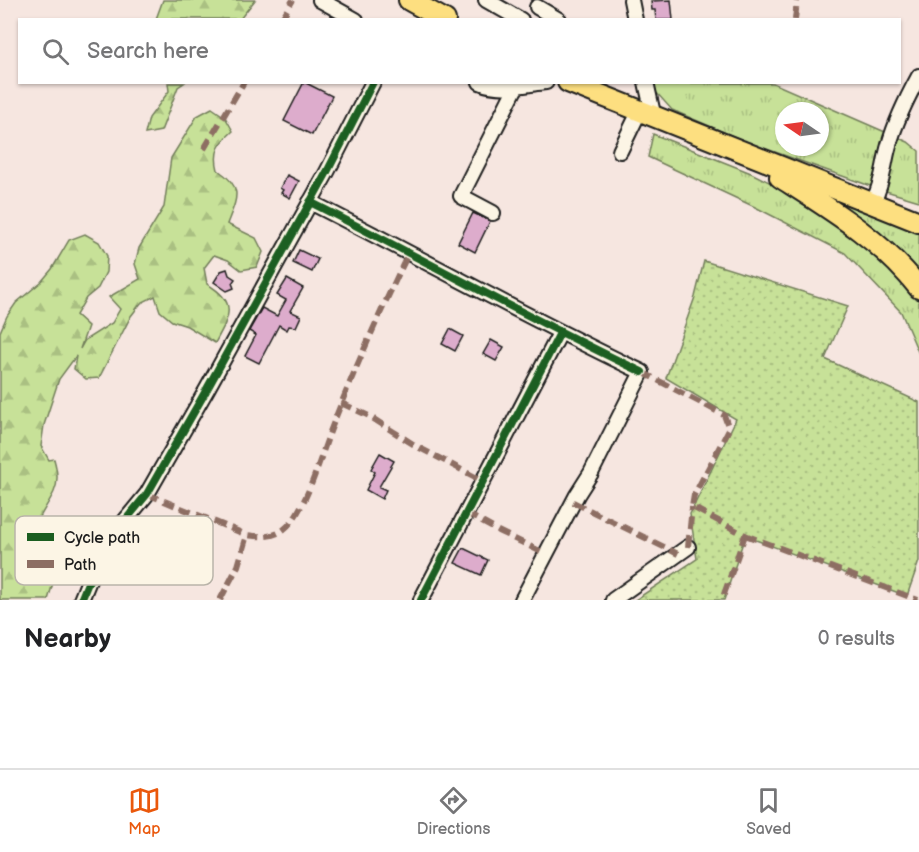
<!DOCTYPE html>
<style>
:root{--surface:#fff;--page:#f6f6f6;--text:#202124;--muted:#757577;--line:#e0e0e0;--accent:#ea580c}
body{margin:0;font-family:"Balsamiq Sans",sans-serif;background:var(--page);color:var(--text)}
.compass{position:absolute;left:775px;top:102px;width:54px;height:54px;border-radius:50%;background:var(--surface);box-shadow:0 2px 4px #0004;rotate:283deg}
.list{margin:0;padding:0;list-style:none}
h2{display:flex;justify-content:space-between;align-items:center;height:78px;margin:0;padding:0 24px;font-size:26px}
h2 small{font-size:20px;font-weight:400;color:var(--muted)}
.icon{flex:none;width:33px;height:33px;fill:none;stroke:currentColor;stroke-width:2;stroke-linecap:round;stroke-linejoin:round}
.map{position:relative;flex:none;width:919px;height:600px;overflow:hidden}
.search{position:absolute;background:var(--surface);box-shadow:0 2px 4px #0004;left:18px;right:18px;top:18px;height:66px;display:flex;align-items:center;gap:15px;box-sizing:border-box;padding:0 21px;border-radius:0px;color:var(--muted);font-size:22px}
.sheet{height:168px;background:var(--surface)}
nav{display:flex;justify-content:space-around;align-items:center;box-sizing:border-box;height:84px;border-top:2px solid var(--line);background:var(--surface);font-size:16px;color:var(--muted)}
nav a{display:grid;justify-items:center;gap:3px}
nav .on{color:var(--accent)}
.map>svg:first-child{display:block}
.grass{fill:url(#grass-tufts);stroke:#727e5a;stroke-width:1.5;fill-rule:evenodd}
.forest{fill:url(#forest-firs);stroke:#727e5a;stroke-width:1.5}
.park{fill:url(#park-dots);stroke:#727e5a;stroke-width:1.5}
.building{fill:#ddaccc;stroke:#1c1c1c;stroke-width:1.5}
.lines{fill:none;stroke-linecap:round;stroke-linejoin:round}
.minor-casing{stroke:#1c1c1c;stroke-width:18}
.highway-casing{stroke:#1c1c1c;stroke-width:24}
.minor{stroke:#fcf5e5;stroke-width:14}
.highway{stroke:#fddf80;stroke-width:20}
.quiet{stroke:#8d6e63;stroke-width:6;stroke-dasharray:12 6;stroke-linecap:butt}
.cycleway-casing{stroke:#fcf5e5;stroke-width:11}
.cycleway{stroke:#1b5e20;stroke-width:8}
.key{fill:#fcf5e5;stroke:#b9b4a9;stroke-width:1.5}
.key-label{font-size:16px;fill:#1c1c1c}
</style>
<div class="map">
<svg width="919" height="600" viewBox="0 0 919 600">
<defs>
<pattern id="grass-tufts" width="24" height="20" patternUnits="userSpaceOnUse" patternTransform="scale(1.5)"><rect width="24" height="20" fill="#c7e198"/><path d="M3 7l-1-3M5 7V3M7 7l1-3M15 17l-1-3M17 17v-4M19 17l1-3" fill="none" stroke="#aac082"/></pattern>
<pattern id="forest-firs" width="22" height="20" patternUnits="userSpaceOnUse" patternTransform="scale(1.5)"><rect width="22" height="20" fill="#c7e198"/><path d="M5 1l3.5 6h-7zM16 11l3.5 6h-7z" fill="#aac082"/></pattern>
<pattern id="park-dots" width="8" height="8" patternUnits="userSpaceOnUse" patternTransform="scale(1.5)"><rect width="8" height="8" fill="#c7e198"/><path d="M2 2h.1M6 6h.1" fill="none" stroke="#aac082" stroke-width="1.8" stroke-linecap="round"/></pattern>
</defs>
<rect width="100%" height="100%" fill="#f6e6e0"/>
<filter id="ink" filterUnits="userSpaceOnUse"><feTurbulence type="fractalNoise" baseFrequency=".0167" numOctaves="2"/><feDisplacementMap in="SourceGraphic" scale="12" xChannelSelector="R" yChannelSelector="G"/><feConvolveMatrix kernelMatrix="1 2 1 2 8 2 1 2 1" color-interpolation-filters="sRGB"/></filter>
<g filter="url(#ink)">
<g class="grass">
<path d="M654,83H773L908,142L919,151V201L876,188L747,142L672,110L655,91ZM784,111H820V147H784Z"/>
<polygon points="653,134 751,173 807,201 837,222 908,284 919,302 919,354 901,312 845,253 757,208 648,157"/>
<polygon points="807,187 919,233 919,280"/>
</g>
<g class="forest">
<polygon points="163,0 255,0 240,19 156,19"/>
<polygon points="168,83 184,83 178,87 161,131 145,134 149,118 169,91"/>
<path d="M212,108L225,117L233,131C219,144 213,151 218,170C244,188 237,198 227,224L256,238L263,252L257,267L241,270L228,260L214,255L204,268L207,284C238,302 230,316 215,343L187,326L172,321L160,311L155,296L141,303L131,316L99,378L86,379L74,369L76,356L59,379L44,425L41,446L49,460L54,459C57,470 59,481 54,492C41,519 20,534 54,558L57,569L48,600H0V332L7,316L16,303L41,282L52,269L69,240L85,234L99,242L107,256L106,272L98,288L86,298L76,315L88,326L80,349L85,340L112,323L120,309L109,297L140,279L135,264L139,248L164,207L171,158L197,116Z"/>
</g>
<polygon class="park" points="704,261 848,306 825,359 919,402 919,561 907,596 745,536 724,600 635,600 697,559 690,514 736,419 666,378 695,297"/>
<g class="building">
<polygon points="671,0 673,20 656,20 655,10 652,10 651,1"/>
<polygon points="304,82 332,96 312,135 284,121"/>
<polygon points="287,175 299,181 290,198 281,193 283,190 280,188"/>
<polygon points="473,213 490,221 475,252 458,243"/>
<polygon points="299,250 318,259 312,272 293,263"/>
<polygon points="227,269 229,275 235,279 232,283 234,288 227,291 214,282 221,271"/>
<polygon points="287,279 303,288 290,311 301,316 296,327 289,326 287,330 279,325 259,363 245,356 256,335 249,331 262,308 277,316 286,300 277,295"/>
<polygon points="450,329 463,336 455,351 442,344"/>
<polygon points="491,340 504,347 496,361 483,354"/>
<polygon points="380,453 394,461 379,487 386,490 382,499 366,490 375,472 371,469"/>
<polygon points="463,548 488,560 481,575 455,563"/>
</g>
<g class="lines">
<g class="minor-casing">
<g id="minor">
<polyline points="320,0 356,20"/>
<polyline points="486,0 521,20"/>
<polyline points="631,0 635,20"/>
<polyline points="537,7 559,20"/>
<path d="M480,82C499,91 526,84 546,82"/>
<polyline points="646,82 654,118"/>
<polyline points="620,151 639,112"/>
<path d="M874,200C884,179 883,166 889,145C896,120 907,98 919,76"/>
<path d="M310,202C421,258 530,319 642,372L591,473L577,495L522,600"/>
<polyline points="493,213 461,196 517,85"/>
<polyline points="81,600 94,568 124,522 147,494 207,389 327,172 373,82"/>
<polyline points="421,600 560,333"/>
<polyline points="613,600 688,547"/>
</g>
</g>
<g class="highway-casing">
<g id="highway">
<polyline points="409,0 445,20"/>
<polyline points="568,82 919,222"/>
<path d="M780,177C830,209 882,240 919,288"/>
</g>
</g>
<use href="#minor" class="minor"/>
<use href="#highway" class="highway"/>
<g class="quiet">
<polyline points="281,20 293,0"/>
<polyline points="795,20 797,0"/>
<polyline points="204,149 244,82"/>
<polyline points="642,372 724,415 729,429 694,495 692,507 745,535 722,600"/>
<polyline points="341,403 369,416 416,446 483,481"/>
<polyline points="147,494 247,535"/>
<polyline points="573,502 678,554"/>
<polyline points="466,513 498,531 546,554"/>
<polyline points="745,535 918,600"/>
<polyline points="688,547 692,507"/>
<path d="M220,600L238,566L247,535C266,538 280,537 292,521C311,495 321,454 333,424C356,366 382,308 409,252"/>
</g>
<g class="cycleway-casing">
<g id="cycleway">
<path d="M310,202C421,258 530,319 642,372"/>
<polyline points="81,600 94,568 124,522 147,494 207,389 327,172 373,82"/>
<polyline points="421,600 560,333"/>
</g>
</g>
<use href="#cycleway" class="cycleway"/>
</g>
</g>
<rect x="15" y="516" width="198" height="69" rx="9" class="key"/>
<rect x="27" y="533" width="27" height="8" fill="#1b5e20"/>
<rect x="27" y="560" width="27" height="8" fill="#8d6e63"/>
<g class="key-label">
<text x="64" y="543">Cycle path</text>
<text x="64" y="570">Path</text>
</g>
</svg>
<svg class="compass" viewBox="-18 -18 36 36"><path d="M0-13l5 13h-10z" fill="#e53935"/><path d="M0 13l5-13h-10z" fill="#757577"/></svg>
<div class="search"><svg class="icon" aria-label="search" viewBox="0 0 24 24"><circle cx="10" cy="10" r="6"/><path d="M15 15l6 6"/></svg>Search here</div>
</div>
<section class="sheet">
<h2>Nearby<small>0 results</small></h2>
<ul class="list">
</ul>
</section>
<nav>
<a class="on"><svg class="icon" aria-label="map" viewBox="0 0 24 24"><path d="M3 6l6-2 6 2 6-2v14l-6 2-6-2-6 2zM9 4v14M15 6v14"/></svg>Map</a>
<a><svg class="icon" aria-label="directions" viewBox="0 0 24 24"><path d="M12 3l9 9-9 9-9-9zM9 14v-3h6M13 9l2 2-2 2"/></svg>Directions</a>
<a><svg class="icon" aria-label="saved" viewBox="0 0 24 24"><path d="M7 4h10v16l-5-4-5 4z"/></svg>Saved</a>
</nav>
